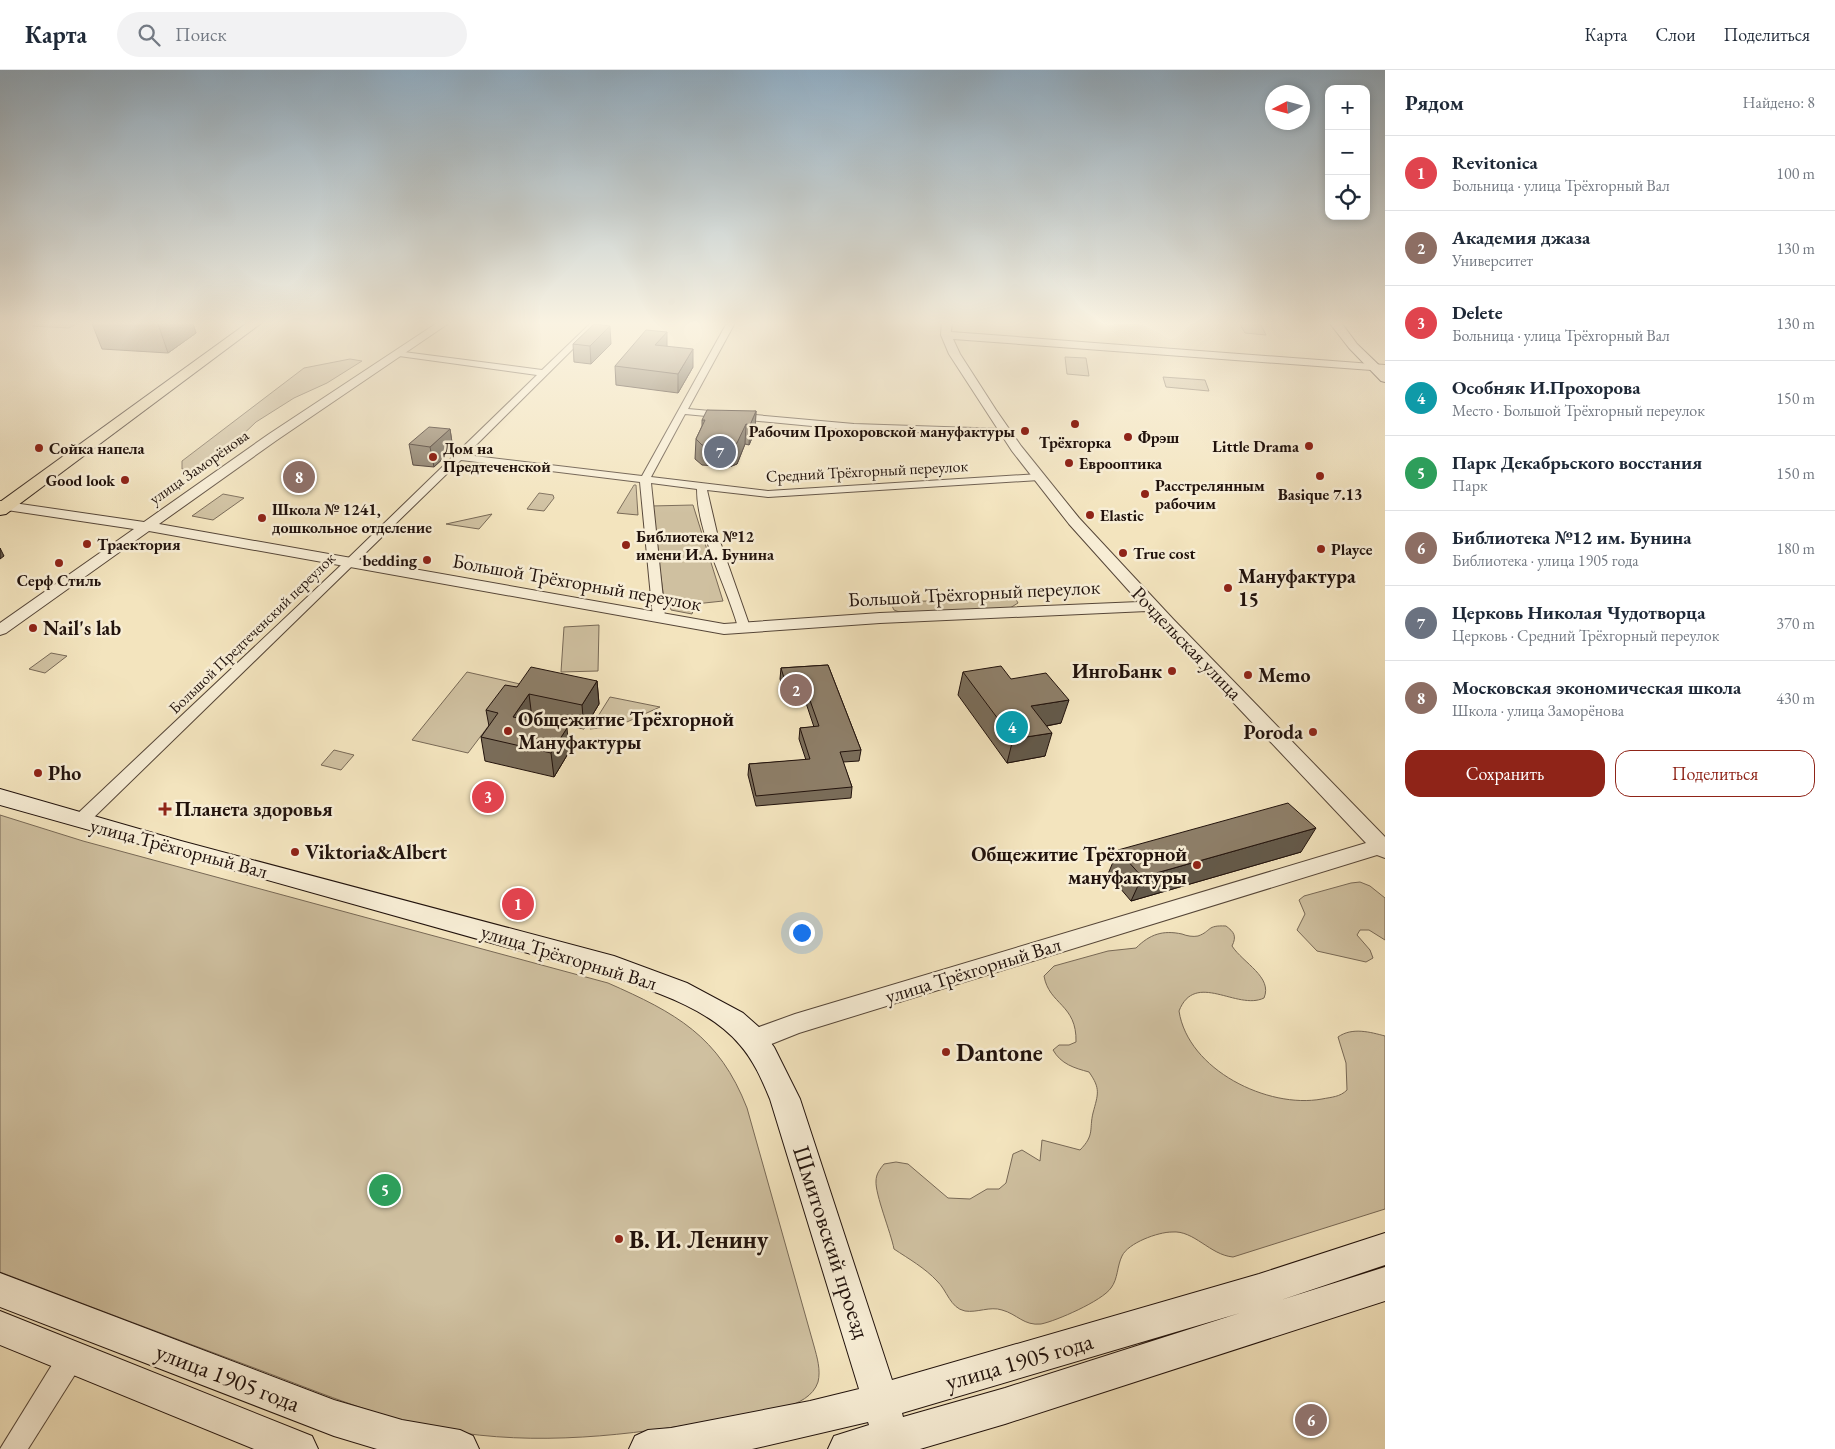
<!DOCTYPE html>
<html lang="ru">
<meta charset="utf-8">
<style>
:root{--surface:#fff;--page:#f2f2f3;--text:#1f2937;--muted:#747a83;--line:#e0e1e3;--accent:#8f2418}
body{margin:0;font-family:"EB Garamond",serif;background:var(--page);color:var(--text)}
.controls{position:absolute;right:15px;top:15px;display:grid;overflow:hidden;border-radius:10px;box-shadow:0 2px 8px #0003}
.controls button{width:45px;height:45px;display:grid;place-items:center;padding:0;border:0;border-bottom:1px solid var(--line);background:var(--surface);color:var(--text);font:25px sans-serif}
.compass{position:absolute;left:1265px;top:15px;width:45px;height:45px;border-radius:50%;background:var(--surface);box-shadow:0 2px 8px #0003;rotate:264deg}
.you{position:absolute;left:801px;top:862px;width:18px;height:18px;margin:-12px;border:4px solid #fff;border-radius:50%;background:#1a73e8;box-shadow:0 0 0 8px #1a73e833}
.badge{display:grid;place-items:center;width:32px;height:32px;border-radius:50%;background:var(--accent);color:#fff;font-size:16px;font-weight:700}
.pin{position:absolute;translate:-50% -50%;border:2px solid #fff;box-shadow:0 1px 5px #0006}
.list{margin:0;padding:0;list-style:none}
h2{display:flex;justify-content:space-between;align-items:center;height:65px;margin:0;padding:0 20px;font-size:21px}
h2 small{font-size:16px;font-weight:400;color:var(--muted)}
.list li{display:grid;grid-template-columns:32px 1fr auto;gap:15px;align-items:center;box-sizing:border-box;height:75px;padding:0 20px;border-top:1px solid var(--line)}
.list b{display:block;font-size:19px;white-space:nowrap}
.list p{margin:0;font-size:16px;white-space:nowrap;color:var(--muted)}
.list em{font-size:16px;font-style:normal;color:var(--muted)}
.actions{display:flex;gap:10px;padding:15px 20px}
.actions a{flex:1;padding:11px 0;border:1px solid var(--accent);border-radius:15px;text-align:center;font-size:18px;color:var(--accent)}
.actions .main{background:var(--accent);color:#fff}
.icon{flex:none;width:28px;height:28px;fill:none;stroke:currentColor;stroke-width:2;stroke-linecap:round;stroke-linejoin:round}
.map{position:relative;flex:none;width:1385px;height:1379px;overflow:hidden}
header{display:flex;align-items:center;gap:30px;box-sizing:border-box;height:70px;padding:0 25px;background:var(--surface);border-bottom:1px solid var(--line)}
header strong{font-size:24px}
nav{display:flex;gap:28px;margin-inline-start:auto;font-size:18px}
.search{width:350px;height:45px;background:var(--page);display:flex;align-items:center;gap:12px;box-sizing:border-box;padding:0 18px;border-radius:28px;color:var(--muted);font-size:19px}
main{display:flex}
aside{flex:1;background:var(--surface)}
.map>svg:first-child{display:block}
.green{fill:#cfc0a0;stroke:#786956}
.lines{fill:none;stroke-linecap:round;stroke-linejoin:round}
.minor-casing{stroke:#564638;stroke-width:2}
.tertiary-casing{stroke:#564638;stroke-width:2}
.secondary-casing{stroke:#21120c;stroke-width:2}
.primary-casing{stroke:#21120c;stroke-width:2}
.minor{fill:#f7edd5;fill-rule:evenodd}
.tertiary{fill:#f7edd5;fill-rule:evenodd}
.secondary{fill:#f7edd5;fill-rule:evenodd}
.primary{fill:#f3e4be;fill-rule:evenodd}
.wall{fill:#7a6d5a;stroke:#21120c}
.shaded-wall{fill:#63594a;stroke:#21120c}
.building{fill:#8e7f69;stroke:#21120c}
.poi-dot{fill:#8f2418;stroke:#f7edd5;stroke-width:2}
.labels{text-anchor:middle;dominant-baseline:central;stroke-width:5;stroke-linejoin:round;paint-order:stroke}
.far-poi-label{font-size:16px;font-weight:bold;fill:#21120c;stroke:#f7edd5;text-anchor:start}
.far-street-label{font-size:16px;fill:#21120c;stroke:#f7edd5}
.poi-label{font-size:20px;font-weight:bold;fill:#21120c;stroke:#f7edd5;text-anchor:start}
.street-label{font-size:20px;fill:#21120c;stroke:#f7edd5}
.near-poi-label{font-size:24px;font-weight:bold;fill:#21120c;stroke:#f7edd5;text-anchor:start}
.near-street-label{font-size:24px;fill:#21120c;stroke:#f7edd5}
</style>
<header>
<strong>Карта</strong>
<div class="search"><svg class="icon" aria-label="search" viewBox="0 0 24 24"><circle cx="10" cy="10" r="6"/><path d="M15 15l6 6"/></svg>Поиск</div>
<nav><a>Карта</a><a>Слои</a><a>Поделиться</a></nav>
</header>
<main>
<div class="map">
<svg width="1385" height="1379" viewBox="0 0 1385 1379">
<rect width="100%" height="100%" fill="#f3e4be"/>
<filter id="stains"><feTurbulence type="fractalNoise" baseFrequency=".004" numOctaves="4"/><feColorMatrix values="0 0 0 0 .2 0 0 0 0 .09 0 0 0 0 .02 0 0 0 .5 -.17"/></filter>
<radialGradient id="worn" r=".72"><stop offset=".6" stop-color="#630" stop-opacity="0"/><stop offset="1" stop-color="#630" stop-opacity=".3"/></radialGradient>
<g class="green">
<polygon points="40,251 81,251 69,258 32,256"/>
<polygon points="1238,251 1259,251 1266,265 1245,263"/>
<polygon points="1065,287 1086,288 1089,306 1067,304"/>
<polygon points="350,289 362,291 327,313 294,328 256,352 235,372 191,400 182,399 182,391 304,298"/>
<polygon points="1163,307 1205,310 1209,321 1166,317"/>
<polygon points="634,415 636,415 638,445 617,443"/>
<polygon points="539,423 553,425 554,428 544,441 527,439"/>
<polygon points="223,424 244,428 213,450 192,446"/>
<polygon points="693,435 723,531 695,534 692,544 671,540 669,529 664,529 651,436"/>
<polygon points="492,444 479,459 446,454"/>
<polygon points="1012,522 1018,533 1010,538 902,543 894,540 892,536 896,532 991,529 1002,523"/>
<polygon points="599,555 598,601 561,602 564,557"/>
<polygon points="51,583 67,586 45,603 29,599"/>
<polygon points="467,602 520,614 468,683 412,670"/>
<polygon points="610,627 660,637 618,656 590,659"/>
<polygon points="334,680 354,685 341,700 321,695"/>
<path d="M0,745L83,771L608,913C676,943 719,966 747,1038L814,1276C817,1287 821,1300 818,1312C809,1340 759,1342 735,1347C645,1363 554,1376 462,1363C391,1353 324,1324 257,1299C171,1267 86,1235 0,1202Z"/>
<polygon points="1360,812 1370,816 1385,828 1385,870 1369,860 1360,860 1357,865 1370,880 1373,888 1366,892 1317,881 1297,860 1305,844 1299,830 1304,826 1351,813"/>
<path d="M1226,856C1234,862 1237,866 1232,876C1243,893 1273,907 1264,928C1237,941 1195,900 1179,941C1188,1000 1268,1039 1322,1029C1332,1027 1340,1027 1347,1020L1346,993L1338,967C1352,957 1370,962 1385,966V1139L1233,1187C1210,1185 1194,1160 1172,1162C1158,1162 1128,1173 1122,1186C1117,1196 1118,1209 1111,1218C1102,1231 1056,1251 1041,1254C1024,1256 1017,1244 1002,1240C990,1236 977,1243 965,1241C950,1238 947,1220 937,1211C925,1198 909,1189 894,1179C891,1163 875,1124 876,1111C876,1104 880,1099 884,1094L896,1092L908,1094L948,1128L970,1129L987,1119H999L1006,1113L1013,1084L1022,1080L1040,1091L1042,1070L1080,1080C1095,1065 1089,1059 1093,1043C1098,1024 1101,1019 1089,1002C1074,998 1061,994 1053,980L1059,975H1069L1076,972C1077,934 1049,935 1044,906L1054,896L1108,881L1136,878C1150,864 1163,860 1182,864C1187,866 1193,867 1198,866C1212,861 1206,855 1226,856Z"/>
</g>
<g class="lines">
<g class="minor-casing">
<g id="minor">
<path d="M593,251H601L466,385L642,406L728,251H736L688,339L854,354L1004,359L1009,362L1004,365L854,360L685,344L651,407L768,421L1039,404L1044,407L1039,410L768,427L707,420L717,463L750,557L744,561L738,557C726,514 697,463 697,419L651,413L665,548L659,552L653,548L640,412L461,390L86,755H74L72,751L74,747L337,499L537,305L399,286L395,283L396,281L542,300Z"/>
<polygon points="72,1274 81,1277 84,1286 81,1295 28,1379 0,1379 63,1277"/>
</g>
</g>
<g class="tertiary-casing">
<polygon id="tertiary" points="440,251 452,251 277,370 159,454 724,554 880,543 1139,532 1069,454 1012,381 949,284 941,265 942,251 952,251 951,262 1385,295 1385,301 953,269 960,284 996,340 1021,376 1079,448 1173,549 1385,767 1385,788 1377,785 799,963 754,981 745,978 742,970 745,962 795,944 1366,773 1147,541 880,553 724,564 149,461 6,563 0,565 0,553 134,459 0,439 0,431 144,452 269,364"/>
</g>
<g class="secondary-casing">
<g id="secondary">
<polygon points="1328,251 1340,251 1357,274 1385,301 1385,312 1381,311 1349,278"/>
<path d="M0,719L181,771L614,886L687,913L743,943L760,958L774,977L800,1029L892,1310L1259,1204L1385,1163V1195L1281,1230L1385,1197V1231L1005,1354L920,1379H828L834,1366L869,1355L868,1352L752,1379H629L635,1366L648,1360L671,1358L810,1331L859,1319L770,1029C762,1010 754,991 740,975C710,939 656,922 613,907L0,735ZM1240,1243L1005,1318L903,1347L902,1343Z"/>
<polygon points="0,1203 334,1330 402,1350 460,1360 473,1366 479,1379 377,1379 334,1366 0,1237"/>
<polygon points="0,1241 312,1366 318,1379 254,1379 0,1275"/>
</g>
</g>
<g class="primary-casing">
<polygon id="primary" points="250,251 264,251 6,444 0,445 0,432"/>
</g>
<use href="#minor" class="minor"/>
<use href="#tertiary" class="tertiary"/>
<use href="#secondary" class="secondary"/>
<use href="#primary" class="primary"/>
</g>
<g class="wall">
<polygon points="91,251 192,251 196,263 168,283 102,279"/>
<polygon points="573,274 611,274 591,294 574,292"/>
<polygon points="667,276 693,297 678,323 616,315 615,296"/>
<polygon points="756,341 755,361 749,375 745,374 737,394 729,397 702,395 695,389 696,369 702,356 702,350"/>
<polygon points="450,359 453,379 434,397 413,395 409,374"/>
<polygon points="828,595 861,680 859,691 843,692 852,717 851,728 756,736 748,705 749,694 806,690 799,669 800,658 814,657 805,630 787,631 780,609 781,598"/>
<polygon points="963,602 1061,653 1047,656 1045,686 1007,693 958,625"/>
<polygon points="597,611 599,634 584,659 532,648 531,650 569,682 554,707 485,691 481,667 489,656 486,640 517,617"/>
<polygon points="1118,780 1301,782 1131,831 1108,804"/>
</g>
<g class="shaded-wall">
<polygon points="157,251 192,251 196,263 168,283"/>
<polygon points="610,256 611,274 591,294 590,276"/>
<polygon points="667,262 667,280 655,275"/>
<polygon points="693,279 693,297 678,323 678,304"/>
<polygon points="756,341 755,361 749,375 750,355"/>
<polygon points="746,354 745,374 737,394 729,397 730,376"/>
<polygon points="450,359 453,379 434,397 430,377"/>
<polygon points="0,478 4,486 0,489"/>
<polygon points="597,611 599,634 584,659 582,635"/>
<polygon points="529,624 532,648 517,670 513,647"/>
<polygon points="1069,630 1061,653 1024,660 1031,636"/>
<polygon points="567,658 569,682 554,707 551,683"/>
<polygon points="1052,663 1045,686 1007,693 1013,669"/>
<polygon points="1316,758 1301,782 1131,831 1142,807"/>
</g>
<g class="building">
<polygon points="594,254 610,256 590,276 573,274"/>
<polygon points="646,260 667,262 655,275 693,279 678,304 615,296"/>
<polygon points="707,340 756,341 750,355 746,354 737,373 730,376 702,375 696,369 705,350 702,350"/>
<polygon points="429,357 450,359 430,377 409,374"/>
<polygon points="828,595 861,680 840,682 852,717 756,726 749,694 810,689 800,658 819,656 806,619 788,621 781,598"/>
<polygon points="1001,596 1011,609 1046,603 1069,630 1031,636 1052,663 1013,669 963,602"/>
<polygon points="531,597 597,611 582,635 529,624 513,647 567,658 551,683 481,667 498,643 486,640 505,615 517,617"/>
<polygon points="1288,733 1316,758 1142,807 1118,780"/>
</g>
<linearGradient id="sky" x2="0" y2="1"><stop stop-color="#90abbf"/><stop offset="0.57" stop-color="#faf3e2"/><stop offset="1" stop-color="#faf3e2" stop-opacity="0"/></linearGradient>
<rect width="1385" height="444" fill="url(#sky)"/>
<g class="poi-dot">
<circle cx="1075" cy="354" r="5"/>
<circle cx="1025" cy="361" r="5"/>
<circle cx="1128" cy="367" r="5"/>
<circle cx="1309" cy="376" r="5"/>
<circle cx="39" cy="378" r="5"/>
<circle cx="433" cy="387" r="5"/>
<circle cx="1069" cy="393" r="5"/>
<circle cx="1320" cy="406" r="5"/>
<circle cx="125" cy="410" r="5"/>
<circle cx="1145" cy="424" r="5"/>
<circle cx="1090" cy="445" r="5"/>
<circle cx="262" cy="448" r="5"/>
<circle cx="87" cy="474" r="5"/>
<circle cx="626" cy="475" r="5"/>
<circle cx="1321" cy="479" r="5"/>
<circle cx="1123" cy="483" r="5"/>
<circle cx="427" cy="490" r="5"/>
<circle cx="59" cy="493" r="5"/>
<circle cx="1228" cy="518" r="5"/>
<circle cx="33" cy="558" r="5"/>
<circle cx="1172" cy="601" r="5"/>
<circle cx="1248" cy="605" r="5"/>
<circle cx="508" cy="661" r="5"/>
<circle cx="1313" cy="662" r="5"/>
<circle cx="38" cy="703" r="5"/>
<path d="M162.5 731.5h5v5h5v5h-5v5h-5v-5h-5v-5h5z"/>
<circle cx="295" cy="782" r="5"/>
<circle cx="1197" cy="795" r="5"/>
<circle cx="946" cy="982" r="5"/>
<circle cx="619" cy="1169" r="5"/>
</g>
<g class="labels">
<g class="far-poi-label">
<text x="1015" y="361" text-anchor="end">Рабочим Прохоровской мануфактуры</text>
<text x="1138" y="367">Фрэш</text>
<text x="1075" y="372" text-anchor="middle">Трёхгорка</text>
<text x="1299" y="376" text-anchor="end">Little Drama</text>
<text x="49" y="378">Сойка напела</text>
<text x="443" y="378">Дом на<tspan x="443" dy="18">Предтеченской</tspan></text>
<text x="1079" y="393">Еврооптика</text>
<text x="115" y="410" text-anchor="end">Good look</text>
<text x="1155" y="415">Расстрелянным<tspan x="1155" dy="18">рабочим</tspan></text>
<text x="1320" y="424" text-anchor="middle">Basique 7.13</text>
<text x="272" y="439">Школа № 1241,<tspan x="272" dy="18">дошкольное отделение</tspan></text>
<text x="1100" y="445">Elastic</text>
<text x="636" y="466">Библиотека №12<tspan x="636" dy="18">имени И.А. Бунина</tspan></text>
<text x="97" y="474">Траектория</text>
<text x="1331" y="479">Playce</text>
<text x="1133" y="483">True cost</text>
<text x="417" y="490" text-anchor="end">bedding</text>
<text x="59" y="510" text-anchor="middle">Серф Стиль</text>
</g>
<g class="far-street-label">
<text transform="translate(199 397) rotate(-35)">улица Заморёнова</text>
<text transform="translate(867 401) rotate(-3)">Средний Трёхгорный переулок</text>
<text transform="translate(252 563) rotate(-44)">Большой Предтеченский переулок</text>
</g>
<g class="poi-label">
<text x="1238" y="506">Мануфактура<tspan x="1238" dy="23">15</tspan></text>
<text x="43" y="558">Nail's lab</text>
<text x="1162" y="601" text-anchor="end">ИнгоБанк</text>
<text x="1258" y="605">Memo</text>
<text x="518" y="649">Общежитие Трёхгорной<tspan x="518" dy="23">Мануфактуры</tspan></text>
<text x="1303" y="662" text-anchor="end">Poroda</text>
<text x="48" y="703">Pho</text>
<text x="175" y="739">Планета здоровья</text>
<text x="305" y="782">Viktoria&amp;Albert</text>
<text x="1187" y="784" text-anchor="end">Общежитие Трёхгорной<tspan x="1187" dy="23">мануфактуры</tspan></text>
</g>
<g class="street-label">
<text transform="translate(577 512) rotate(10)">Большой Трёхгорный переулок</text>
<text transform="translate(974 523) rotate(-3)">Большой Трёхгорный переулок</text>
<text transform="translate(1187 573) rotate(46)">Рочдельская улица</text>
<text transform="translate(179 778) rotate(15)">улица Трёхгорный Вал</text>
<text transform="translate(569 887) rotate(17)">улица Трёхгорный Вал</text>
<text transform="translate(973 900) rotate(-17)">улица Трёхгорный Вал</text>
</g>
<g class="near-poi-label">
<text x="956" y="982">Dantone</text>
<text x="629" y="1169">В. И. Ленину</text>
</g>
<g class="near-street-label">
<text transform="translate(832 1172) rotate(72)">Шмитовский проезд</text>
<text transform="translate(1019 1291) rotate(-16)">улица 1905 года</text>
<text transform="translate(228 1307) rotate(21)">улица 1905 года</text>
</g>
</g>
<rect width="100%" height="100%" filter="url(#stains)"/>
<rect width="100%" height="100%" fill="url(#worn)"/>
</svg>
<div class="controls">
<button>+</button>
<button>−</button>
<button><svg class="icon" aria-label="locate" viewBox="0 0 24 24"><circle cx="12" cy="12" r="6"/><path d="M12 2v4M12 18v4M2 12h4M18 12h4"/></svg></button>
</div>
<svg class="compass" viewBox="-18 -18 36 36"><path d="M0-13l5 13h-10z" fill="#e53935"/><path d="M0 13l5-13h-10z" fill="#747a83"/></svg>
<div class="you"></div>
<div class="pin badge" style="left:518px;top:834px;background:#e0444e">1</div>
<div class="pin badge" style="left:796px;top:620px;background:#8d6e63">2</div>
<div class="pin badge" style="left:488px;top:727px;background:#e0444e">3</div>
<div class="pin badge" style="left:1012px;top:657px;background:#0f9aa8">4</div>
<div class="pin badge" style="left:385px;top:1120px;background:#2e9e5b">5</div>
<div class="pin badge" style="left:1311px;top:1350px;background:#8d6e63">6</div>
<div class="pin badge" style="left:720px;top:382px;background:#6b7280">7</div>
<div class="pin badge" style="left:299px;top:407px;background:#8d6e63">8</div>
</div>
<aside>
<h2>Рядом<small>Найдено: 8</small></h2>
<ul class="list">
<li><span class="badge" style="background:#e0444e">1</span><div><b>Revitonica</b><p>Больница · улица Трёхгорный Вал</p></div><em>100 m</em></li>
<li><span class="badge" style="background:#8d6e63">2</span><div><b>Академия джаза</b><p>Университет</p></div><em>130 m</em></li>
<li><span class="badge" style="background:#e0444e">3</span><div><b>Delete</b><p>Больница · улица Трёхгорный Вал</p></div><em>130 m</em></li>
<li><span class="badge" style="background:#0f9aa8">4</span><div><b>Особняк И.Прохорова</b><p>Место · Большой Трёхгорный переулок</p></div><em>150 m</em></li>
<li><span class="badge" style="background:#2e9e5b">5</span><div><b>Парк Декабрьского восстания</b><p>Парк</p></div><em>150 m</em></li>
<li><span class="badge" style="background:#8d6e63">6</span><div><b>Библиотека №12 им. Бунина</b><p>Библиотека · улица 1905 года</p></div><em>180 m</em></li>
<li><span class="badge" style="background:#6b7280">7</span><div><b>Церковь Николая Чудотворца</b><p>Церковь · Средний Трёхгорный переулок</p></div><em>370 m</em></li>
<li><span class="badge" style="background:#8d6e63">8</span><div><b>Московская экономическая школа</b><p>Школа · улица Заморёнова</p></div><em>430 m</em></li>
</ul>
<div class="actions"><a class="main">Сохранить</a><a>Поделиться</a></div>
</aside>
</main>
